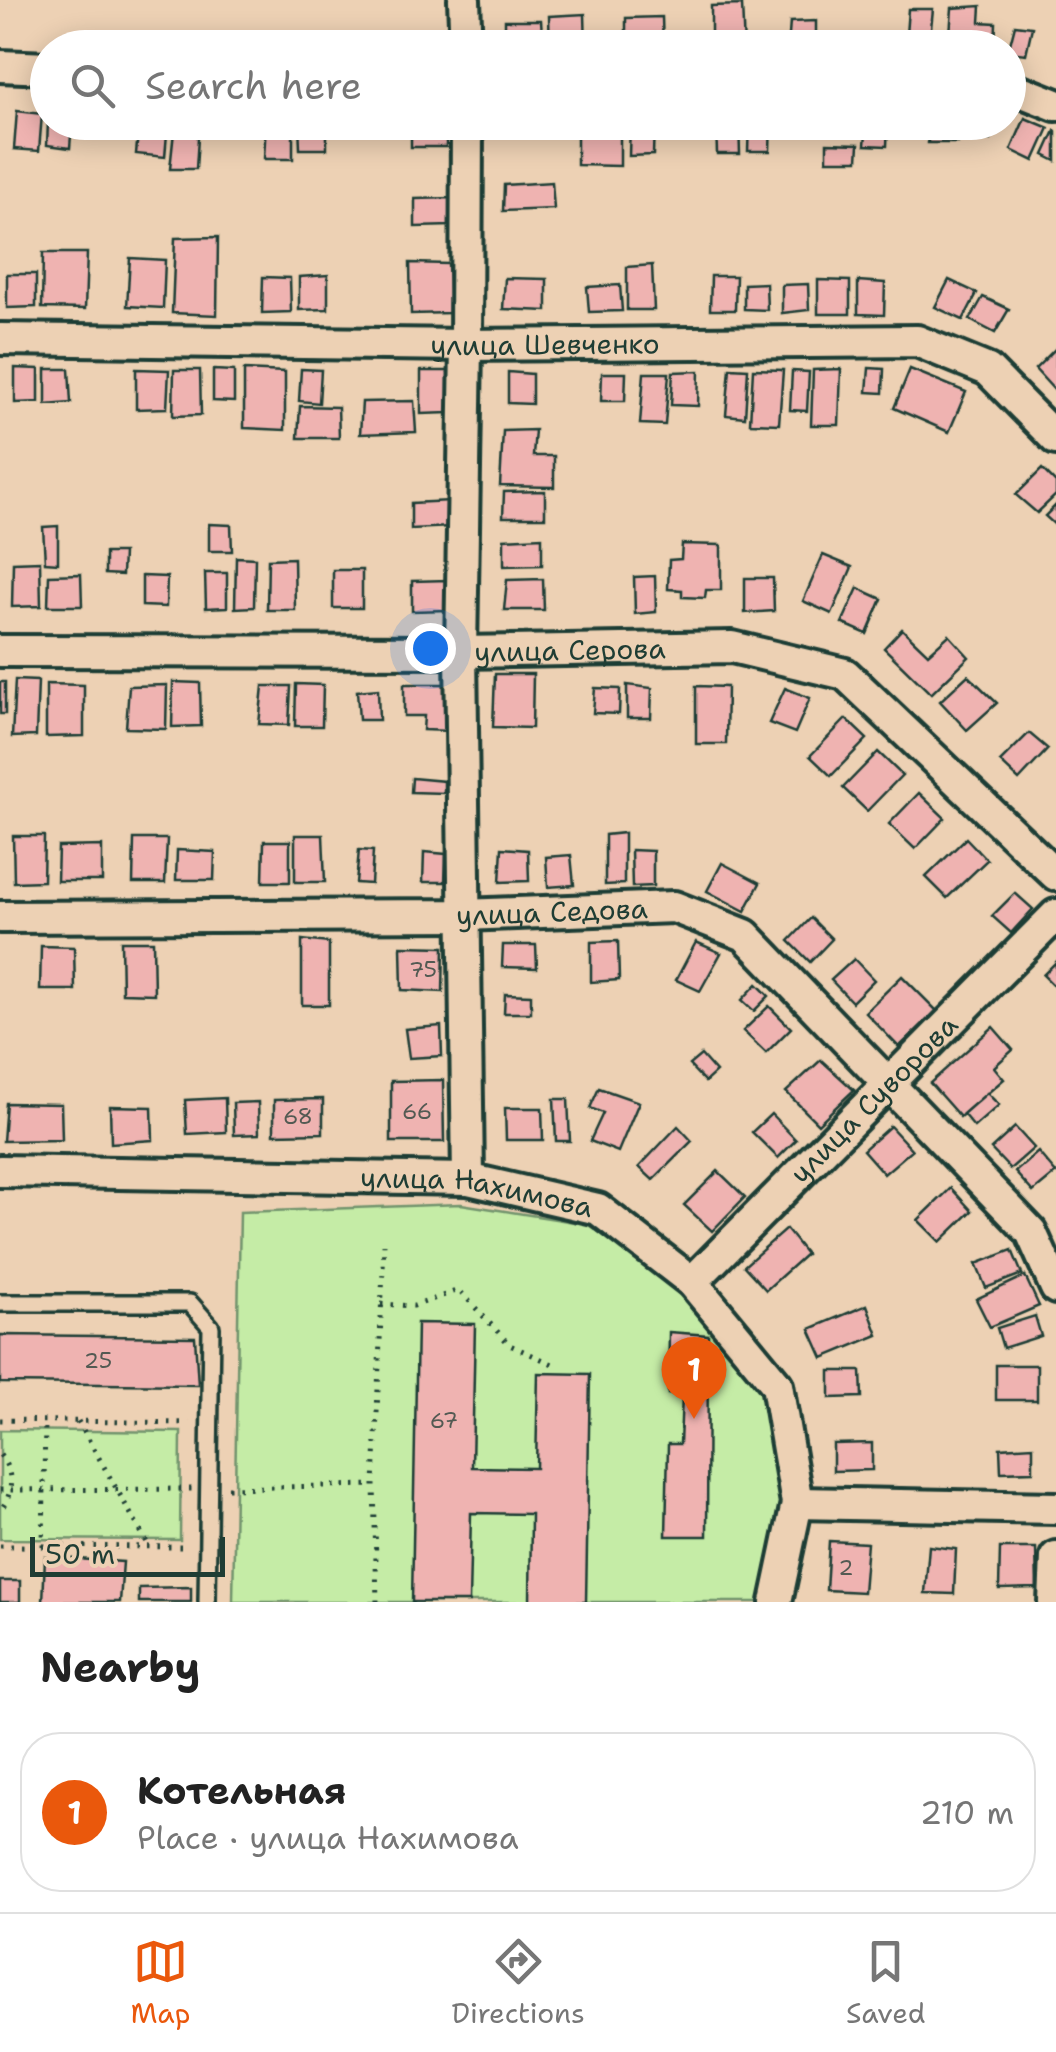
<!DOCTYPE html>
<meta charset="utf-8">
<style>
:root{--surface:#fff;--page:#f6f6f6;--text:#222;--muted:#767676;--line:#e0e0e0;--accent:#ea580c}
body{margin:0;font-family:"Shantell Sans",sans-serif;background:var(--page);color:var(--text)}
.scale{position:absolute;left:30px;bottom:25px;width:195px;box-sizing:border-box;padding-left:10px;border:5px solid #1f3d34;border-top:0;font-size:28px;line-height:35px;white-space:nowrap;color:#1f3d34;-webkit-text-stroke:8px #edd1b4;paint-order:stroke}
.you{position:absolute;left:430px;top:648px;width:35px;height:35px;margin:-25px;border:8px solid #fff;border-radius:50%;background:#1a73e8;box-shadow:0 0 0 15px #1a73e833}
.badge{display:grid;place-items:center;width:65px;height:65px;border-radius:50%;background:var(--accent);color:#fff;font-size:32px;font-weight:700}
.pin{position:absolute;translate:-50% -82px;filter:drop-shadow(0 2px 5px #0008)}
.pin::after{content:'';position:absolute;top:52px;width:35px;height:30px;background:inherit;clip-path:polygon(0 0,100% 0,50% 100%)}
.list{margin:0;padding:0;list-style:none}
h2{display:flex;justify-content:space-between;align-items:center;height:130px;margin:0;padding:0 40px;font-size:42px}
h2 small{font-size:32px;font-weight:400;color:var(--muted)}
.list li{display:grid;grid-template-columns:65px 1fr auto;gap:30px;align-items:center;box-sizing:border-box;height:160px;margin:0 20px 20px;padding:0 20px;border:2px solid var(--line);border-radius:40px}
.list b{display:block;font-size:38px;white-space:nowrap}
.list p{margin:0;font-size:32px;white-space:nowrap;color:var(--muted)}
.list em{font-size:32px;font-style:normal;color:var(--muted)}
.icon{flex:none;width:55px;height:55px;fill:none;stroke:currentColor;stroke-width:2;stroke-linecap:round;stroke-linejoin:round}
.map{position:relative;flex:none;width:1056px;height:1602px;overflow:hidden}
.search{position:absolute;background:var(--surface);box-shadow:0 5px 25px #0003;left:30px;right:30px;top:30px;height:110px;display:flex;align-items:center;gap:25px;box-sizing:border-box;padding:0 35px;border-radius:55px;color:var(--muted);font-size:38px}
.sheet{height:310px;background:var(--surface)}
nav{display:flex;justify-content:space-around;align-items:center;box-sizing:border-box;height:140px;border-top:2px solid var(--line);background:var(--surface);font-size:28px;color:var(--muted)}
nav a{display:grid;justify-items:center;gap:5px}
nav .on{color:var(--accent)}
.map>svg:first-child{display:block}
.green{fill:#c5eca6;stroke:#72946d;stroke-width:2.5}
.building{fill:#efb3b1;stroke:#1f3d34;stroke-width:2.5}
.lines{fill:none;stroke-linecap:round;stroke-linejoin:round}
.lane-casing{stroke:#1f3d34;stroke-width:22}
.street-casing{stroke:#1f3d34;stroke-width:38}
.path{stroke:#1f3d34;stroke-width:5;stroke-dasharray:2.5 8;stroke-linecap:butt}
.lane{stroke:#edd1b4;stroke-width:15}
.street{stroke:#edd1b4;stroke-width:30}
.labels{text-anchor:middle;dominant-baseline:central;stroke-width:8;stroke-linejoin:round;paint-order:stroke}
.number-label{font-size:22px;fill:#535a53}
.street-label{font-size:28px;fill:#1f3d34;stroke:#edd1b4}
</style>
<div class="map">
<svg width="1056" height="1602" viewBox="0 0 1056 1602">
<rect width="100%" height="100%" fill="#edd1b4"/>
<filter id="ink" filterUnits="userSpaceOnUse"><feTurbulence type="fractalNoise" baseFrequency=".01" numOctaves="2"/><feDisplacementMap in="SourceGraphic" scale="20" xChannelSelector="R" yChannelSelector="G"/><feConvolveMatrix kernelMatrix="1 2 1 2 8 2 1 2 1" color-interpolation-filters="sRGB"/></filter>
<g filter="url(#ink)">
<g class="green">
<polygon points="461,1204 587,1224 681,1288 765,1391 785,1508 764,1602 233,1602 240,1212"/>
<polygon points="0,1430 181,1432 180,1540 0,1539"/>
</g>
<g class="building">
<polygon points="742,5 744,48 711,48 711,6"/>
<polygon points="981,6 980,22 996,23 995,48 949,48 952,8"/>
<polygon points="908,9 933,9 929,48 905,48"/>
<polygon points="585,14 586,48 550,48 549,16"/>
<polygon points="662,17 663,48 626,46 626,18"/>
<polygon points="505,20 541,20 543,48 505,48"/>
<polygon points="816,21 816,48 788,48 790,22"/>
<polygon points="1015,25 1032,27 1026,54 1008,52"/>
<polygon points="17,111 42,114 39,151 14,149"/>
<polygon points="1025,118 1049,128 1034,161 1011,150"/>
<polygon points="48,122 72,122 70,148 47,145"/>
<polygon points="139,122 168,122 165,157 136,154"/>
<polygon points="175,122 199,122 196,169 170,169"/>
<polygon points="266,122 293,122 293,159 264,159"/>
<polygon points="299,122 327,122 327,149 300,149"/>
<rect x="411" y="122" width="35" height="25"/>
<polygon points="577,122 620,122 620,166 577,165"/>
<polygon points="630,122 654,122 653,155 629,156"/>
<polygon points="674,122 698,122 697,135 674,136"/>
<polygon points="716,122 739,122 740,154 717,154"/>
<polygon points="749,122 771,122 770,151 748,151"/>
<polygon points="867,122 888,122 887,146 865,145"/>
<polygon points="928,122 955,122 957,143 928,143"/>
<polygon points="969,122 990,122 990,140 968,138"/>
<polygon points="1055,131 1056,132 1056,161 1044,155"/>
<polygon points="827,143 859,144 858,160 827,160"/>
<polygon points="552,182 554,209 503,211 504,185"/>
<polygon points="452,198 452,226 415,227 415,199"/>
<polygon points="218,237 217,315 172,313 175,238"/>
<polygon points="43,253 87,253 85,309 42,308"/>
<polygon points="130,258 165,260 163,308 127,306"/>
<polygon points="410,263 448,264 450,313 411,314"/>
<polygon points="652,265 654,310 627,310 627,267"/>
<polygon points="7,274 36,274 36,307 7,308"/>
<polygon points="328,275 328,309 299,310 299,277"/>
<polygon points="711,276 736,276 735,310 710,310"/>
<polygon points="263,277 290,278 291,312 262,313"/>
<polygon points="505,278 547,279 547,311 503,309"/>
<polygon points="818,280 850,281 850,314 818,314"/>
<polygon points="949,280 977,293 963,320 935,307"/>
<polygon points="858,281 885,283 884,315 858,314"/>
<polygon points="766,283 767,310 744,309 744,284"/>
<polygon points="808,284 809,310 782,313 782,285"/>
<polygon points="620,285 622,311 589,312 587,287"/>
<polygon points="983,297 1009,309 995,333 970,320"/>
<polygon points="1056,348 1056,392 1035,369"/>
<polygon points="15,368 39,369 39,402 15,403"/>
<polygon points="730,368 748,369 745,417 726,415"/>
<polygon points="869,368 884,369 883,393 867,392"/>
<polygon points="46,369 69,369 71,403 46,405"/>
<polygon points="136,369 169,370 167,408 136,409"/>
<polygon points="301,369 321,370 319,403 299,401"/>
<polygon points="753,369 783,370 779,424 750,423"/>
<polygon points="841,369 839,425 811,425 813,370"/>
<polygon points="910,369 966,392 949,432 894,408"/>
<polygon points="174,370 200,370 201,415 173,416"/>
<polygon points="213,370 234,371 234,402 213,401"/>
<polygon points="244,370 285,372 285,430 244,428"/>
<polygon points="421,371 449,371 449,413 421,414"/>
<polygon points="699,371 698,406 671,405 673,372"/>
<polygon points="792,371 809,372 807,411 790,410"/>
<polygon points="508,372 532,374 532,404 508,403"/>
<polygon points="602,373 626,373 625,401 601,401"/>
<polygon points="644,373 669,373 665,425 640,424"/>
<polygon points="414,401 416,432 360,434 362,402"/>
<polygon points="300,406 338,407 339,438 298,438"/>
<polygon points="535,430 533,456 554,456 554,487 500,486 503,431"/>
<polygon points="1042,469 1056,483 1056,495 1037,513 1016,495"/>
<polygon points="545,491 545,517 503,517 504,492"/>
<polygon points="450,501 451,527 411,529 411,503"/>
<polygon points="1056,505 1056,526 1045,516"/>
<polygon points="209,524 231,525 232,551 209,551"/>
<polygon points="58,526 58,563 45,562 43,527"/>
<polygon points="542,537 542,565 504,566 504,539"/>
<polygon points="682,544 721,545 721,590 706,590 705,598 682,597 682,590 668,589 669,560 681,559"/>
<polygon points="105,553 123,553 122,575 105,574"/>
<polygon points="823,555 852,567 832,614 803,601"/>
<polygon points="236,557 255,558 254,607 235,608"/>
<polygon points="294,558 295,610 267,610 268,559"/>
<polygon points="40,561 41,606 12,607 13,562"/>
<rect x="333" y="570" width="29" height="38"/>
<polygon points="205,573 227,573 227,607 206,608"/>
<polygon points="81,574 82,606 48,606 49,575"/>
<polygon points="142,576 167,577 166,607 142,606"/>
<polygon points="655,576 656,612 635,614 634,577"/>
<polygon points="745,578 773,578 774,611 745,613"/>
<polygon points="543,579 544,610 504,610 507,580"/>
<polygon points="448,580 448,610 412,611 412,581"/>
<polygon points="858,588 882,599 867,634 842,623"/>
<polygon points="902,629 928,654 949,635 969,657 931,694 884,648"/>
<polygon points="495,674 533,674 532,728 493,727"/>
<polygon points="968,675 997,703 967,730 940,701"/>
<polygon points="15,680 38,681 36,736 12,737"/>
<rect x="0" y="682" width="5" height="32"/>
<polygon points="173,682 200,683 201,726 172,727"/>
<polygon points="46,684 84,685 84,736 46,737"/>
<polygon points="296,684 323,685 322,726 295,726"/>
<polygon points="404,684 451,684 450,731 423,730 424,716 404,716"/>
<polygon points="167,685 166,729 126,728 129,686"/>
<polygon points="627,685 652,688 651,718 627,718"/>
<polygon points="263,686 291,686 289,725 259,724"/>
<polygon points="696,686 727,687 726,744 696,744"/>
<polygon points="595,688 620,689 619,714 593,713"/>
<polygon points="785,688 810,698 795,733 769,723"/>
<polygon points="378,689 379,720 359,720 357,691"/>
<polygon points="846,719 867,739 831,776 810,756"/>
<polygon points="1029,733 1048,749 1019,780 1000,762"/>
<polygon points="878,752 902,775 867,811 843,788"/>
<polygon points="412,778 444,781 444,793 411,792"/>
<polygon points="919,793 945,818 915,849 889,824"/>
<polygon points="624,833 624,884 605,885 605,835"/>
<polygon points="295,835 323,835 325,882 295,882"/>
<polygon points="13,836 44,836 43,881 14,882"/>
<polygon points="966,838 987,860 947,898 926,877"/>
<polygon points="134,839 167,839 165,883 133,883"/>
<polygon points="264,841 290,841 290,882 263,882"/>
<polygon points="102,846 102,881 57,881 58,847"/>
<polygon points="502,848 528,850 529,881 500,882"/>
<polygon points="177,850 215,852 214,880 176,880"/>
<polygon points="359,850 373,851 371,884 356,883"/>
<polygon points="631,850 653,851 653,886 632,887"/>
<polygon points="424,852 446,854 445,882 423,882"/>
<polygon points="571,855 574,885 548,887 546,857"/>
<polygon points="722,863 760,883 745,911 707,891"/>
<polygon points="1015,893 1033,909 1011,933 992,916"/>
<polygon points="811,918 832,939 810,962 789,941"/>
<polygon points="302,940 329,943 329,1005 302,1005"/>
<polygon points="121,941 153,941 154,994 122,993"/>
<polygon points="618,941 619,980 591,982 591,942"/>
<polygon points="696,942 721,953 700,991 676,980"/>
<polygon points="503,945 536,945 537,968 502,967"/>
<polygon points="41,946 74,947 75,990 40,990"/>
<polygon points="401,946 444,947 443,992 402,990"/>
<polygon points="854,959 874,980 852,1002 831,980"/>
<polygon points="1056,962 1056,988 1043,975"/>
<polygon points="902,976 937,1011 899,1047 865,1012"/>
<polygon points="757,984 769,996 754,1011 742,1000"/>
<polygon points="505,994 531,995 531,1013 504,1013"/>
<polygon points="769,1006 791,1028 766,1053 743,1031"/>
<polygon points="441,1026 442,1056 409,1058 405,1029"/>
<polygon points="993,1027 1013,1050 994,1067 1004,1079 960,1117 930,1083"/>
<polygon points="701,1055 716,1072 705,1082 689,1065"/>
<polygon points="821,1060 854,1090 818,1124 786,1092"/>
<polygon points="443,1080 444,1142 391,1142 391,1081"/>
<polygon points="599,1088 639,1102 618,1152 590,1141 603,1113 590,1108"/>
<polygon points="987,1093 999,1105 974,1127 963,1114"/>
<polygon points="225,1098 226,1132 187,1134 185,1100"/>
<polygon points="323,1099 323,1133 274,1134 274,1100"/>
<polygon points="554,1099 568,1099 570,1141 556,1141"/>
<polygon points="258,1102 259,1134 234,1135 233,1103"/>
<polygon points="6,1103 61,1104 62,1140 3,1141"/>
<polygon points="110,1106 152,1107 153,1140 111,1143"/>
<polygon points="505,1108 542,1108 543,1140 506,1140"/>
<polygon points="771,1114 796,1140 778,1158 752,1132"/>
<polygon points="678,1126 692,1141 653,1180 639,1167"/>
<polygon points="890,1126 912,1150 884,1174 863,1150"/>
<polygon points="1015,1127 1034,1148 1010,1169 991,1149"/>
<polygon points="1038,1152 1056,1173 1033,1192 1015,1172"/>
<polygon points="718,1171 745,1197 712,1231 684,1205"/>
<polygon points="951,1188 972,1211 940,1242 918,1220"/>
<polygon points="786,1229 806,1254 766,1290 744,1266"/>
<polygon points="1012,1250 1022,1274 986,1288 976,1264"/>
<polygon points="1025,1276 1039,1306 990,1327 976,1299"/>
<polygon points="867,1305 878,1335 823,1358 810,1329"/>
<polygon points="1035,1316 1041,1336 1003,1348 997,1328"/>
<polygon points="417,1323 475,1324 472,1467 536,1468 538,1373 590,1374 586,1602 530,1602 531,1514 471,1513 469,1602 412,1602"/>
<polygon points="669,1332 708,1335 707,1536 666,1536 668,1444 680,1444 682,1395 668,1394"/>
<polygon points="0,1335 195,1337 198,1385 0,1383"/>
<rect x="996" y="1365" width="41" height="35"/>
<polygon points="830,1371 861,1371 862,1397 830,1398"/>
<polygon points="872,1443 872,1470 833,1471 833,1444"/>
<polygon points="1033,1446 1033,1471 1001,1472 1000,1448"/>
<polygon points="829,1541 867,1543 863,1592 826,1590"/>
<polygon points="929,1546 956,1549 954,1594 925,1593"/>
<polygon points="1000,1548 1036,1548 1037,1588 999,1589"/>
<polygon points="45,1557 123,1562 120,1602 43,1602"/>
<rect x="0" y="1581" width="20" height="21"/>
<polygon points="191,1587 191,1602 139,1602 139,1588"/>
</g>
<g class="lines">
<g class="lane-casing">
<polyline id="lane" points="0,1303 190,1303 211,1327 207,1602"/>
</g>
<g class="street-casing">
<g id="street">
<polyline points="464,0 466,48"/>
<polyline points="0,66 48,68"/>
<polyline points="1008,86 1056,105"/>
<polyline points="467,122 466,345 461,652 468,1179"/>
<path id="s1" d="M0,339L466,345L917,341L988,370L1056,439"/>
<path id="s2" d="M0,651L461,652L732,647L845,674L1056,875"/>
<path id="s3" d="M0,917L464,915L674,907L745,935L1031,1232L1056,1288"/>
<path id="s4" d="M0,1171L468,1179L598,1209L692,1282L777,1385L797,1503L776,1602"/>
<path id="s5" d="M692,1282L1056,915"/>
<polyline points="797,1503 1056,1508"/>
<polyline points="1054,1602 1056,1557"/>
</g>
</g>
<g class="path">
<polyline points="381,1304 414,1306 459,1290 510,1345 555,1365"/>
<polyline points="0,1420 189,1423"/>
<polyline points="78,1421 149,1546"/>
<path d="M0,1455C14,1474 14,1492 0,1511"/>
<polyline points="228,1488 374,1485"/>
<polyline points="0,1490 192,1489"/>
<polyline points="0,1546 187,1547"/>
<polyline points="43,1546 45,1421"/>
<polyline points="377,1602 374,1485 384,1244"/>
</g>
<use href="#lane" class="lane"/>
<use href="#street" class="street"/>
</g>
</g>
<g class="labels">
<g class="number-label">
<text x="423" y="969">75</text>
<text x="417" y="1111">66</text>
<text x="298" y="1116">68</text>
<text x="98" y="1360">25</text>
<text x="444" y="1420">67</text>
<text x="846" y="1567">2</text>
</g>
<g class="street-label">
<text stroke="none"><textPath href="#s1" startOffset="545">улица Шевченко</textPath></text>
<text stroke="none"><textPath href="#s2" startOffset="570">улица Серова</textPath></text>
<text stroke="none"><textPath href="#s3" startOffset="552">улица Седова</textPath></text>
<text stroke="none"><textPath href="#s5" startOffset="258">улица Суворова</textPath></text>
<text stroke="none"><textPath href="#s4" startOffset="478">улица Нахимова</textPath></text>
</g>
</g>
</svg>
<div class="scale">50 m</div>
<div class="you"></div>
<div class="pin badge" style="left:694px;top:1419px">1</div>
<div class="search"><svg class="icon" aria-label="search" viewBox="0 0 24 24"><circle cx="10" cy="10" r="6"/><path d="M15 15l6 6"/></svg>Search here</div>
</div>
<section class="sheet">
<h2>Nearby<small></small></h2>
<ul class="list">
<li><span class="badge">1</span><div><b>Котельная</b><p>Place · улица Нахимова</p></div><em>210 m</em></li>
</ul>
</section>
<nav>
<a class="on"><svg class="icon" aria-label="map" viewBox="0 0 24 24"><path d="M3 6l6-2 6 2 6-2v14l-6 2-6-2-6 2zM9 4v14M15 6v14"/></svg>Map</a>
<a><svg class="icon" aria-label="directions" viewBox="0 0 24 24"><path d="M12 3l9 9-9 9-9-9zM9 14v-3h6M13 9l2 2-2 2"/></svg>Directions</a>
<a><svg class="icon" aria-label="saved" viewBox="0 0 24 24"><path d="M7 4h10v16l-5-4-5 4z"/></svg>Saved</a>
</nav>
